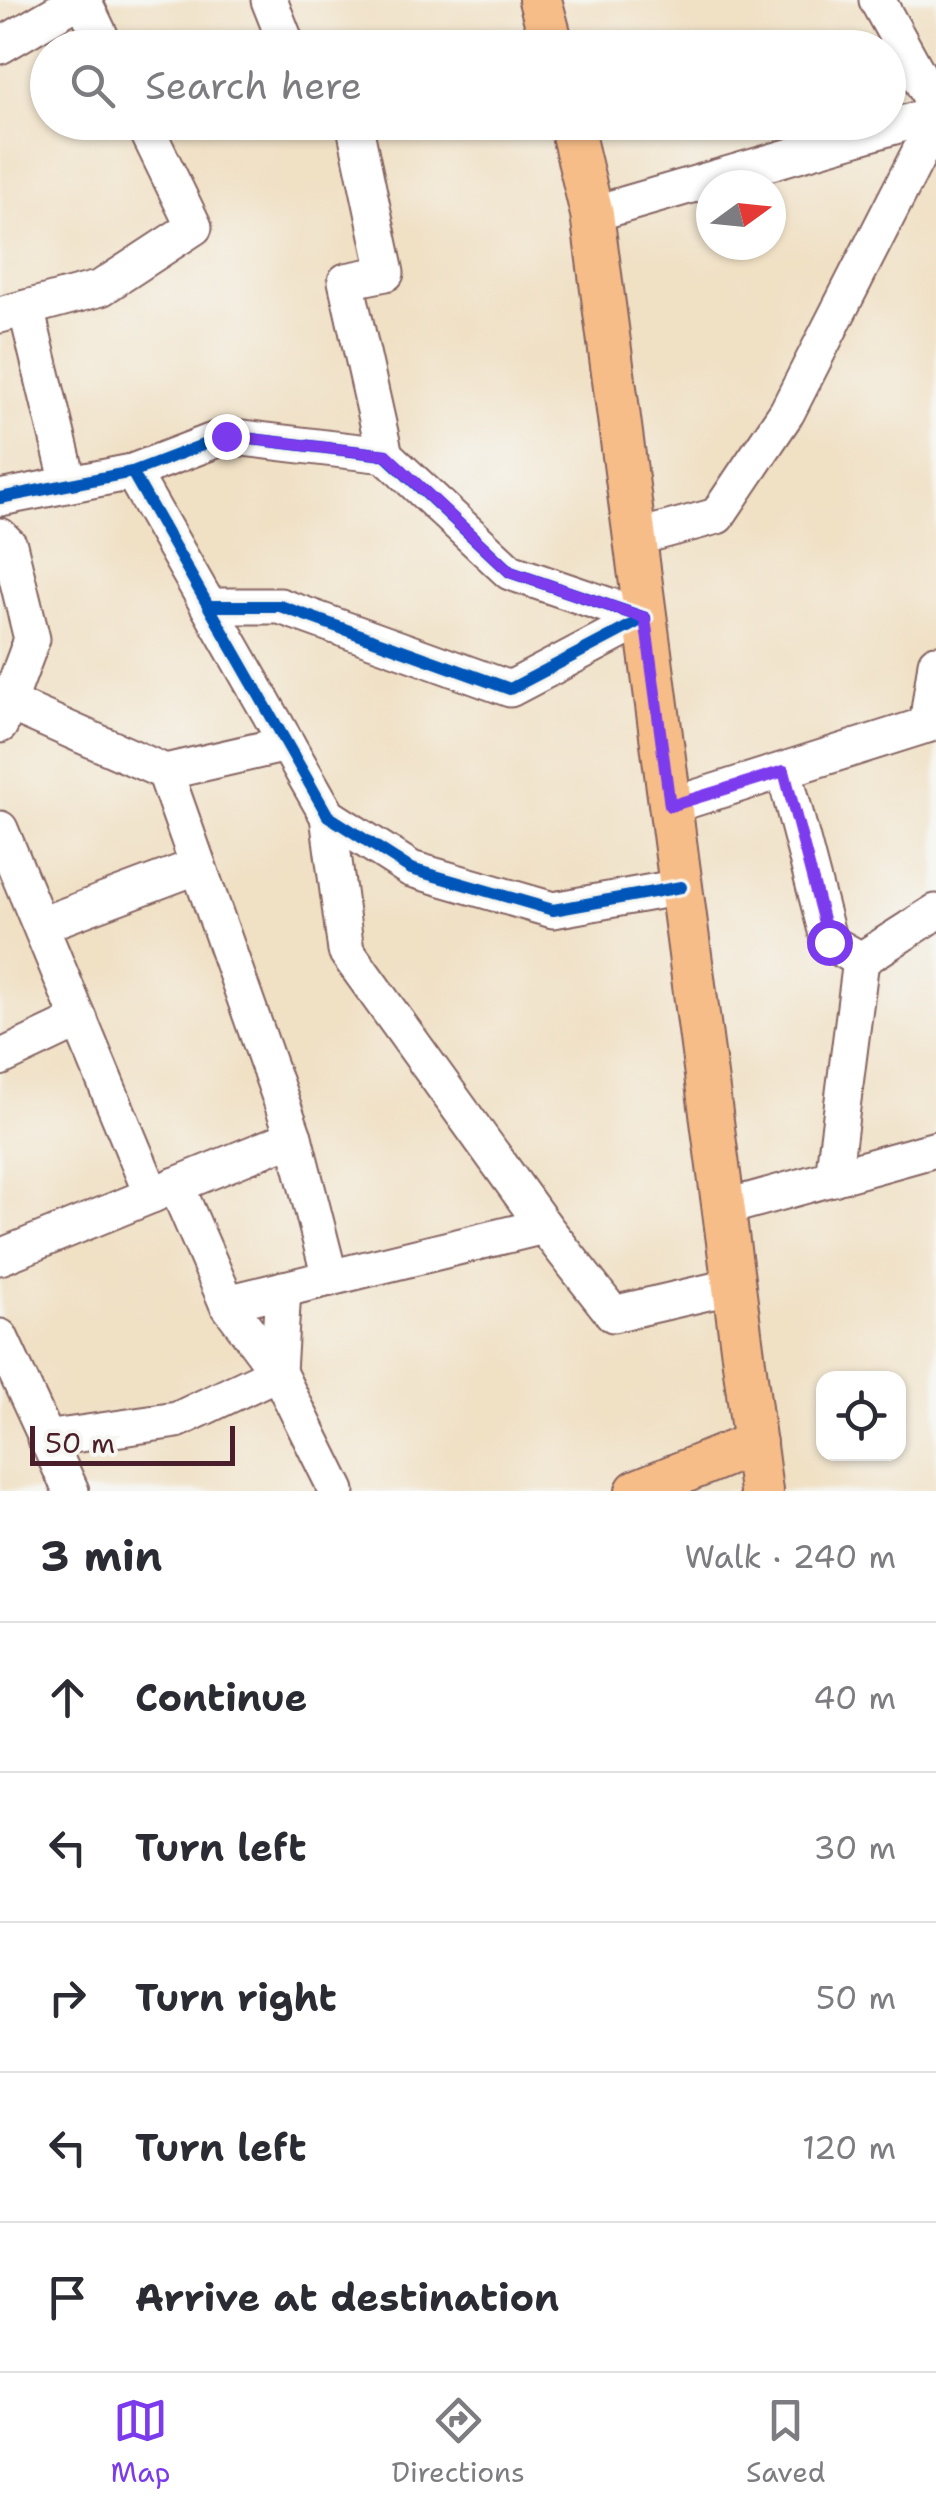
<!DOCTYPE html>
<meta charset="utf-8">
<style>
:root{--surface:#fff;--page:#f2f2f3;--text:#2b2b33;--muted:#7c7c81;--line:#e1e1e2;--accent:#7c3aed}
body{margin:0;font-family:"Shantell Sans",sans-serif;background:var(--page);color:var(--text)}
.controls{position:absolute;right:30px;bottom:30px;display:grid;overflow:hidden;border-radius:20px;box-shadow:0 2px 8px #0004}
.controls button{width:90px;height:90px;display:grid;place-items:center;padding:0;border:0;border-bottom:2px solid var(--line);background:var(--surface);color:var(--text);font:50px sans-serif}
.compass{position:absolute;left:696px;top:170px;width:90px;height:90px;border-radius:50%;background:var(--surface);box-shadow:0 2px 8px #0004;rotate:75deg}
.scale{position:absolute;left:30px;bottom:25px;width:205px;box-sizing:border-box;padding-left:10px;border:5px solid #4a1f2b;border-top:0;font-size:28px;line-height:35px;white-space:nowrap;color:#4a1f2b;-webkit-text-stroke:8px #f6f6f2;paint-order:stroke}
.stop{position:absolute;width:30px;height:30px;margin:-22px;border:8px solid #7c3aed;border-radius:50%;background:#fff}
.stop.end{background:#7c3aed;border-color:#fff;box-shadow:0 2px 10px #0008}
.list{margin:0;padding:0;list-style:none}
h2{display:flex;justify-content:space-between;align-items:center;height:130px;margin:0;padding:0 40px;font-size:42px}
h2 small{font-size:32px;font-weight:400;color:var(--muted)}
.list li{display:grid;grid-template-columns:65px 1fr auto;gap:30px;align-items:center;box-sizing:border-box;height:150px;padding:0 40px;border-top:2px solid var(--line)}
.list b{display:block;font-size:38px;white-space:nowrap}
.list em{font-size:32px;font-style:normal;color:var(--muted)}
.icon{flex:none;width:55px;height:55px;fill:none;stroke:currentColor;stroke-width:2;stroke-linecap:round;stroke-linejoin:round}
.map{position:relative;flex:none;width:936px;height:1491px;overflow:hidden}
.search{position:absolute;background:var(--surface);box-shadow:0 2px 8px #0004;left:30px;right:30px;top:30px;height:110px;display:flex;align-items:center;gap:25px;box-sizing:border-box;padding:0 35px;border-radius:55px;color:var(--muted);font-size:38px}
.sheet{height:880px;background:var(--surface)}
nav{display:flex;justify-content:space-around;align-items:center;box-sizing:border-box;height:140px;border-top:2px solid var(--line);background:var(--surface);font-size:28px;color:var(--muted)}
nav a{display:grid;justify-items:center;gap:5px}
nav .on{color:var(--accent)}
.map>svg:first-child{display:block}
.lines{fill:none;stroke-linecap:round;stroke-linejoin:round}
.minor-casing{stroke:#846361;stroke-width:39}
.major-casing{stroke:#846361;stroke-width:46}
.minor{stroke:#fff;stroke-width:35}
.major{stroke:#f7bd88;stroke-width:42}
.cycleway-casing{stroke:#f6f6f2;stroke-width:19}
.cycleway{stroke:#0057b8;stroke-width:12}
.route{stroke:#7c3aed;stroke-width:12}
</style>
<div class="map">
<svg width="936" height="1491" viewBox="0 0 936 1491">
<rect width="100%" height="100%" fill="#f6f6f2"/>
<filter id="ink" filterUnits="userSpaceOnUse"><feTurbulence type="fractalNoise" baseFrequency=".01" numOctaves="2"/><feDisplacementMap in="SourceGraphic" scale="20" xChannelSelector="R" yChannelSelector="G"/><feConvolveMatrix kernelMatrix="1 2 1 2 8 2 1 2 1" color-interpolation-filters="sRGB"/></filter>
<filter id="wash" filterUnits="userSpaceOnUse"><feTurbulence type="fractalNoise" baseFrequency=".0048" numOctaves="4" result="noise"/><feDisplacementMap in="SourceGraphic" scale="40" xChannelSelector="R" yChannelSelector="G"/><feGaussianBlur stdDeviation="2.25" result="paint"/><feColorMatrix in="noise" values="0 0 0 0 0 0 0 0 0 0 0 0 0 0 0 0 0 1.4 0 .05"/><feComposite in="paint" operator="in"/></filter>
<g filter="url(#wash)">
<rect width="100%" height="100%" fill="#f0e0c4"/>
</g>
<g filter="url(#ink)">
<g class="lines">
<g class="minor-casing">
<g id="minor">
<polyline points="83,0 106,48"/>
<polyline points="269,0 288,48"/>
<polyline points="877,0 936,107"/>
<polyline points="0,46 79,0"/>
<polyline points="354,122 386,273 346,281 385,455"/>
<polyline points="592,214 936,114"/>
<polyline points="26,308 69,484"/>
<polyline points="0,315 101,288 194,227 143,122"/>
<polyline points="132,472 328,816 411,869 553,910 681,887"/>
<polyline points="0,498 132,472 226,436 385,455 510,572 645,618 510,689 280,606 209,606"/>
<polyline points="0,536 9,545 32,639 0,725"/>
<polyline points="635,538 717,516 787,412 936,120"/>
<polyline points="0,699 165,772 287,744"/>
<polyline points="927,725 936,663"/>
<polyline points="784,771 829,942 861,960"/>
<polyline points="165,772 294,1137 330,1278"/>
<polyline points="670,806 936,722"/>
<polyline points="328,816 346,951 544,1226 613,1314 734,1286"/>
<polyline points="0,829 152,1195"/>
<polyline points="41,925 198,866"/>
<polyline points="0,1058 80,1020"/>
<polyline points="833,1178 861,960 936,912"/>
<polyline points="176,1185 227,1303 278,1372 337,1491"/>
<polyline points="724,1208 936,1149"/>
<polyline points="0,1257 294,1137"/>
<polyline points="227,1303 544,1226"/>
<polyline points="0,1337 71,1491"/>
<polyline points="45,1439 177,1420 278,1372 283,1289"/>
</g>
</g>
<g class="major-casing">
<g id="major">
<polyline points="540,0 553,48"/>
<polyline points="570,122 592,214 761,1491"/>
<polyline points="637,1491 755,1443"/>
</g>
</g>
<use href="#minor" class="minor"/>
<use href="#major" class="major"/>
<g class="cycleway-casing">
<g id="cycleway">
<polyline points="132,472 328,816 411,869 553,910 681,887"/>
<polyline points="0,498 132,472 226,436 385,455 510,572 645,618 510,689 280,606 209,606"/>
</g>
</g>
<use href="#cycleway" class="cycleway"/>
</g>
</g>
<g class="lines" filter="url(#ink)">
<polyline class="route" points="226,436 386,455 510,572 645,618 670,806 784,771 829,942"/>
</g>
</svg>
<div class="controls">
<button><svg class="icon" aria-label="locate" viewBox="0 0 24 24"><circle cx="12" cy="12" r="6"/><path d="M12 2v4M12 18v4M2 12h4M18 12h4"/></svg></button>
</div>
<svg class="compass" viewBox="-18 -18 36 36"><path d="M0-13l5 13h-10z" fill="#e53935"/><path d="M0 13l5-13h-10z" fill="#7c7c81"/></svg>
<div class="scale">50 m</div>
<div class="stop" style="left:829px;top:942px"></div>
<div class="stop end" style="left:226px;top:436px"></div>
<div class="search"><svg class="icon" aria-label="search" viewBox="0 0 24 24"><circle cx="10" cy="10" r="6"/><path d="M15 15l6 6"/></svg>Search here</div>
</div>
<section class="sheet">
<h2>3 min<small>Walk · 240 m</small></h2>
<ul class="list">
<li><svg class="icon" aria-label="ahead" viewBox="0 0 24 24"><path d="M12 20V5M6 11l6-6 6 6"/></svg><div><b>Continue</b></div><em>40 m</em></li>
<li><svg class="icon" aria-label="left" viewBox="0 0 24 24"><path d="M17 20v-9H6M10 6l-5 5 5 5"/></svg><div><b>Turn left</b></div><em>30 m</em></li>
<li><svg class="icon" aria-label="right" viewBox="0 0 24 24"><path d="M7 20v-9h11M14 6l5 5-5 5"/></svg><div><b>Turn right</b></div><em>50 m</em></li>
<li><svg class="icon" aria-label="left" viewBox="0 0 24 24"><path d="M17 20v-9H6M10 6l-5 5 5 5"/></svg><div><b>Turn left</b></div><em>120 m</em></li>
<li><svg class="icon" aria-label="arrive" viewBox="0 0 24 24"><path d="M6 21V4h12l-3 4 3 4H6"/></svg><div><b>Arrive at destination</b></div></li>
</ul>
</section>
<nav>
<a class="on"><svg class="icon" aria-label="map" viewBox="0 0 24 24"><path d="M3 6l6-2 6 2 6-2v14l-6 2-6-2-6 2zM9 4v14M15 6v14"/></svg>Map</a>
<a><svg class="icon" aria-label="directions" viewBox="0 0 24 24"><path d="M12 3l9 9-9 9-9-9zM9 14v-3h6M13 9l2 2-2 2"/></svg>Directions</a>
<a><svg class="icon" aria-label="saved" viewBox="0 0 24 24"><path d="M7 4h10v16l-5-4-5 4z"/></svg>Saved</a>
</nav>
